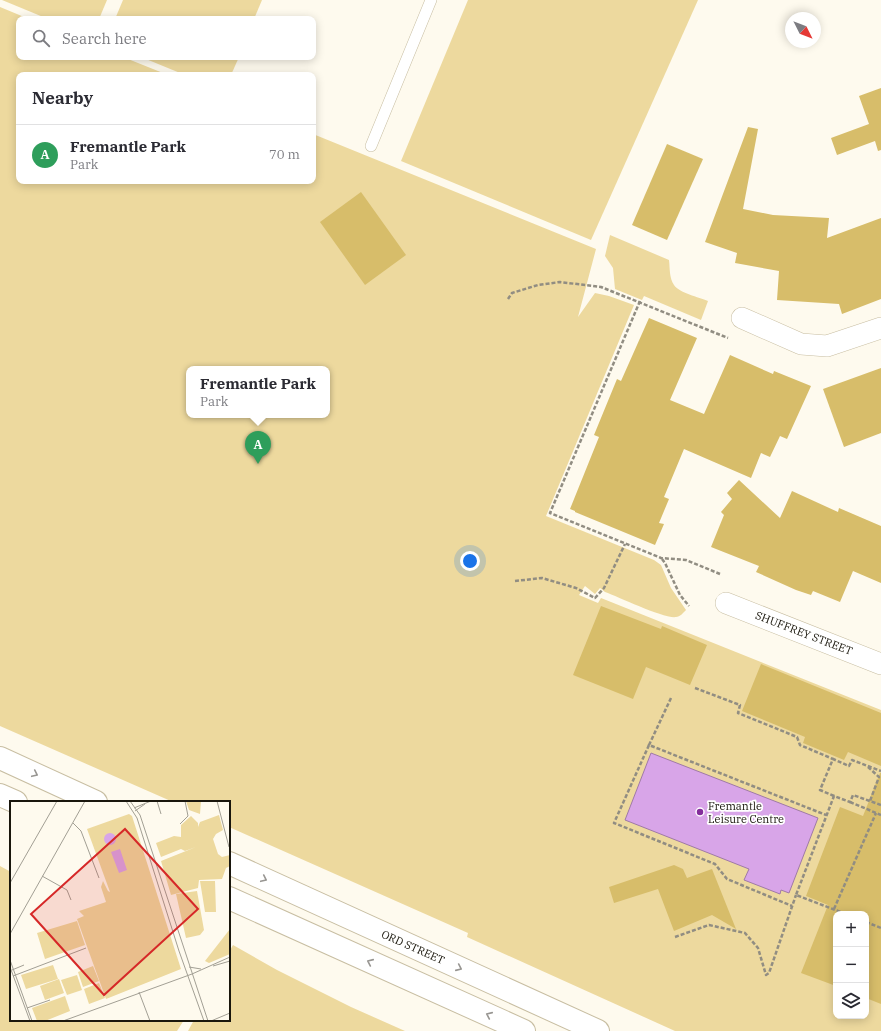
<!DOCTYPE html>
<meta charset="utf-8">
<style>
:root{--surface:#fff;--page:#f7f7f7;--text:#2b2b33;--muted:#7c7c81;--line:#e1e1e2;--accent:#ea580c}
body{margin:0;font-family:"IBM Plex Serif",serif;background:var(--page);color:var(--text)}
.controls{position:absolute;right:12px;bottom:12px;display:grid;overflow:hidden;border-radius:8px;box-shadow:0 2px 10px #0003}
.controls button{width:36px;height:36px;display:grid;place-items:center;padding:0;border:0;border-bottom:1px solid var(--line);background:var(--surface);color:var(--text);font:20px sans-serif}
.compass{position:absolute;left:785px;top:12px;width:36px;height:36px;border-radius:50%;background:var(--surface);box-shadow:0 2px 10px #0003;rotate:132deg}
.you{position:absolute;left:470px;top:561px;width:14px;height:14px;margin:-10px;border:3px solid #fff;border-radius:50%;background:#1a73e8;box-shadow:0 0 0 6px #1a73e833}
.badge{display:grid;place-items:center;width:26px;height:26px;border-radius:50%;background:var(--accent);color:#fff;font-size:13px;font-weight:700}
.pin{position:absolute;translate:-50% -33px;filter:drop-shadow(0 1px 2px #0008)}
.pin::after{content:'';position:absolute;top:21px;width:14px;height:12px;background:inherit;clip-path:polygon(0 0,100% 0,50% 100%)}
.popup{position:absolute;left:186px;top:366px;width:144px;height:52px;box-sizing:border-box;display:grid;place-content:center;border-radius:8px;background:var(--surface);filter:drop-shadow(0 1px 3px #0005);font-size:13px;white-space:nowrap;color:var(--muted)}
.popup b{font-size:15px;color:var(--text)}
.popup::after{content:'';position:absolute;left:50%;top:100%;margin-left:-8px;border:8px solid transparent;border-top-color:var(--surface)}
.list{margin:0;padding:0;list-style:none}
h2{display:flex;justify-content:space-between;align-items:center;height:52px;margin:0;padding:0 16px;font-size:17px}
h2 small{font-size:13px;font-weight:400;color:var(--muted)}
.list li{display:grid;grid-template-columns:26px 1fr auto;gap:12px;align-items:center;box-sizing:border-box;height:60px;padding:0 16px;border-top:1px solid var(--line)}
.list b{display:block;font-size:15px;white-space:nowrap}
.list p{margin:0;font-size:13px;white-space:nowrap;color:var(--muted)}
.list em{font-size:13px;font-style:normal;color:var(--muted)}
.icon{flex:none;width:22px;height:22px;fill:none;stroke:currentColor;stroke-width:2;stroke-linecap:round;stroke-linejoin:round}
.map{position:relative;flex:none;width:881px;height:1031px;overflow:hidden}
.search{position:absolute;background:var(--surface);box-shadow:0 2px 10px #0003;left:16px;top:16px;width:300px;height:44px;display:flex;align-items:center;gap:10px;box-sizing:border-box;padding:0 14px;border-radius:8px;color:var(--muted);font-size:15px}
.panel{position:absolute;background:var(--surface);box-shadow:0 2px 10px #0003;left:16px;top:72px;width:300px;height:112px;border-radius:8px}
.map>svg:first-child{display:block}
.green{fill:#edd99e;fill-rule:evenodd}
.water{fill:#d8a5e8;stroke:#9f7aa6}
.building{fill:#d7bd6a}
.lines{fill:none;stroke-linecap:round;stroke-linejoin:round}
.service-casing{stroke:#c8bea2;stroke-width:12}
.minor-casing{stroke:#c8bea2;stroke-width:22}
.secondary-casing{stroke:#c8bea2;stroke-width:24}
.path{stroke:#918d82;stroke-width:2.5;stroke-dasharray:4 2;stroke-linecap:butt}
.service{stroke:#fff;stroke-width:11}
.minor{stroke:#fff;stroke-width:21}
.secondary{stroke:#fff;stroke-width:22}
.oneway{stroke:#989692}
.poi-dot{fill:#832d9b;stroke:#fff;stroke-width:1.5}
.labels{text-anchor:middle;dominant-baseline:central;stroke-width:3.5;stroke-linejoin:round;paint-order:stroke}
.street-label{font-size:11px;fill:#19160c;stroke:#fff}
.poi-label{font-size:11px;fill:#19160c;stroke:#fff;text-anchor:start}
.inset-road{fill:none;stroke:#a29f94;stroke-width:1}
.view{fill:#d62828;fill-opacity:0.15;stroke:#d62828;stroke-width:2}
.inset-edge{fill:none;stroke:#19160c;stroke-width:2}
</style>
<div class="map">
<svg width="881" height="1031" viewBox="0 0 881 1031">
<rect width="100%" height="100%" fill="#fefaee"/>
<g class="green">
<polygon points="2,0 107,0 99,19 48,19"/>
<polygon points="123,0 262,0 254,19 115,19"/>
<polygon points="468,0 698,0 591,240 401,161"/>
<path d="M0,7L29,19H19V57H123L168,75H19V181H313V134L596,249L578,317L595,293L609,296L634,305L546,516L654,560L661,565L671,588L686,610C683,613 680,617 676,617C664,619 619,597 605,592L600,588L595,594L585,586L579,595L598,603L601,598L881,710V1031H675L467,937L468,933L229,827V802H173L0,726ZM189,369H327V415H189ZM836,914H866V1016H836Z"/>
<polygon points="141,57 239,57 231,75 185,75"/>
<path d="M610,235L669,260C670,268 669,278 674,285C679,293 699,297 708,301L701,320L644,296L642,300L615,289L613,268L605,256Z"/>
<polygon points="0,866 11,872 11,1020 184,1020 177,1031 0,1031"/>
<polygon points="233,945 277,970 351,1007 405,1031 188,1031 194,1020 229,1020 229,952"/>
</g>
<polygon class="water" points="651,753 818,818 789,893 781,890 780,894 744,880 749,869 625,820"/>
<g class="building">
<polygon points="881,88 881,150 878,151 875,141 837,155 831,138 869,124 859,96"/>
<polygon points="748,127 758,129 743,209 773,215 829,218 827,238 881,218 881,299 842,314 839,304 777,300 779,271 735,263 737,253 705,242"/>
<polygon points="667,144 703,159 667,240 632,225"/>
<polygon points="361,192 406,255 365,285 320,222"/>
<polygon points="649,318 697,338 670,400 704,414 730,355 773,374 774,371 811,386 787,439 780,436 770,457 761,453 751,478 684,449 664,497 669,499 659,523 664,524 655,545 575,512 575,511 570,509 599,437 594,435 617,379 621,381"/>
<polygon points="881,368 881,433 844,447 823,389"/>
<polygon points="739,480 780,518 792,491 838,512 839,508 881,526 881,583 853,571 840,602 813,591 811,595 796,590 756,572 759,566 711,547 724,515 721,512 732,499 727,493"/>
<polygon points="601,606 661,629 662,626 707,645 690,685 646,667 633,699 573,675"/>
<polygon points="761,664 881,713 881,766 848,752 844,760 803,743 805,737 742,711"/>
<polygon points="880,773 881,773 881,1004 866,998 866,914 836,914 836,986 801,973 828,905 806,896 840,807 863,816"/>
<polygon points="674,865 683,869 687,878 712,869 736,929 712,915 674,931 658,889 614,903 609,887"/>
</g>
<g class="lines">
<g class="service-casing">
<polyline id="service" points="371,146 431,0"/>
</g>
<g class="minor-casing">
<g id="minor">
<polyline points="742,318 801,344 827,346 881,328"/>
<polyline points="726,603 881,664"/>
</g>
</g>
<g class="secondary-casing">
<g id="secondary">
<polyline points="0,758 96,802"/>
<polyline points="0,795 16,802"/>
<polyline points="229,863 598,1031"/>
<polyline points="229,898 524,1031"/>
</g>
</g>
<g class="path">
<polyline points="508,299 512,293 538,285 560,282 601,287 728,338"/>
<polyline points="640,301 550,513 661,558 686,560 720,574"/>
<polyline points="662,559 665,563 680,595 689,606"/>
<polyline points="515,581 542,578 576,588 595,598 604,588 625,544"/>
<polyline points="695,688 740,705 738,713 797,737 800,745 833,759"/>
<polyline points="671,698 649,745 826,815"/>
<polyline points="649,745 614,823 715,864 727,879 792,906"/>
<polyline points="868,767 879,777 870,801"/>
<polyline points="834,796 820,790 833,759 849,766 852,760 881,771"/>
<polyline points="850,802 881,815"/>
<polyline points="834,909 876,813"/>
<polyline points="846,914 796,895 834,796 850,802 853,795 881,805"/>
<polyline points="866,922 881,928"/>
<polyline points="675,937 709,925 745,933 758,948 766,975 769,973 796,895"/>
</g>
<use href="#service" class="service"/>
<use href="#minor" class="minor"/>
<use href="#secondary" class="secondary"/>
</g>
<defs><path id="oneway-chevron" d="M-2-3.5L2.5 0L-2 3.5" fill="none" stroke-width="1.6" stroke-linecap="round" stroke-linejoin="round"/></defs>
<g class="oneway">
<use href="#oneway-chevron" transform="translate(35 774) rotate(25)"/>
<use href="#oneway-chevron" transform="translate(264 879) rotate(25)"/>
<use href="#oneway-chevron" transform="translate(370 962) rotate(-156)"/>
<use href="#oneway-chevron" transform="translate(459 968) rotate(24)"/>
<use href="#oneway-chevron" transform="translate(489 1015) rotate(-156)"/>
</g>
<circle class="poi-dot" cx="700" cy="812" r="4"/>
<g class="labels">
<g class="street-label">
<text transform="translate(804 633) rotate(21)">SHUFFREY STREET</text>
<text transform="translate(413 947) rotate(24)">ORD STREET</text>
</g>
<g class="poi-label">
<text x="708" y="806">Fremantle<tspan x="708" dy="13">Leisure Centre</tspan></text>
</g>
</g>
<g transform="translate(10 801)">
<rect width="220" height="220" fill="#fefaee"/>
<path d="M176,0H191L190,13L179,9ZM119,13L122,15L171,168L96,198L67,118L74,115L69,110L96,101L91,86L93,80L98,90L100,91L77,28ZM209,14L213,29L206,33L203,38L208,53L212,56L220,54V65L216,67L212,78L189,79L188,87L161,94L151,60L186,46L175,50L171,48L151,56L146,42L164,35L171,36V24L181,15L188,22V26L190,21ZM190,80H205L206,111H195ZM187,90L194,129L190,134L176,137L166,93ZM67,120L75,144L35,158L27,132ZM220,128V153L199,162L195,160ZM43,164L48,178L16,188L11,174ZM83,165L89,180L73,186L68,171ZM67,174L72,189L57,194L51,179ZM49,178L54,192L35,199L30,185ZM89,182L95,197L79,203L74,188ZM55,195L60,210L35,220H27L22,207Z" fill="#edd99e"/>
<path d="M94 38a6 6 0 1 1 12 0a6 6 0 1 1-12 0ZM110,48L117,69L109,72L101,51Z" fill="#d8a5e8"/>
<path class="inset-road" d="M116,0L127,17L169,150L194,220M120,0L130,14L198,220M147,0L151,13M207,0L219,46M124,7L141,0M125,10L135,3M63,22L71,30L89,77M170,23L178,15L175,0M32,75L57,89L61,99M0,82L47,0M0,133L75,0M0,159L22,220M203,165L220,160M0,166L20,220M179,166L191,168M2,169L14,164M3,175L76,147M129,191L140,220M17,207L40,199M53,220L182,173L220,156M201,220L220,212"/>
<path class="view" d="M115,28L188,108L94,194L21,113Z"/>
<rect width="220" height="220" class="inset-edge"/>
</g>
</svg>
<div class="controls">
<button>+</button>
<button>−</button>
<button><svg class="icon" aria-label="layers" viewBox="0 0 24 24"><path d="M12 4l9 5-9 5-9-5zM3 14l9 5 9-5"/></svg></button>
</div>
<svg class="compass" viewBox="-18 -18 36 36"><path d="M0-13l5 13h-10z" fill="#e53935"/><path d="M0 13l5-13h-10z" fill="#7c7c81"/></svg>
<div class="you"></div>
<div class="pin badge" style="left:258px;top:464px;background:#2e9e5b">A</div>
<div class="popup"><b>Fremantle Park</b>Park</div>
<div class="search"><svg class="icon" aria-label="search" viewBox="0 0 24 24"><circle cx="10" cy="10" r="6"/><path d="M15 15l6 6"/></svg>Search here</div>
<section class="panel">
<h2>Nearby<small></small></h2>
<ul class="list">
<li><span class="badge" style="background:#2e9e5b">A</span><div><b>Fremantle Park</b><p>Park</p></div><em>70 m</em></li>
</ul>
</section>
</div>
